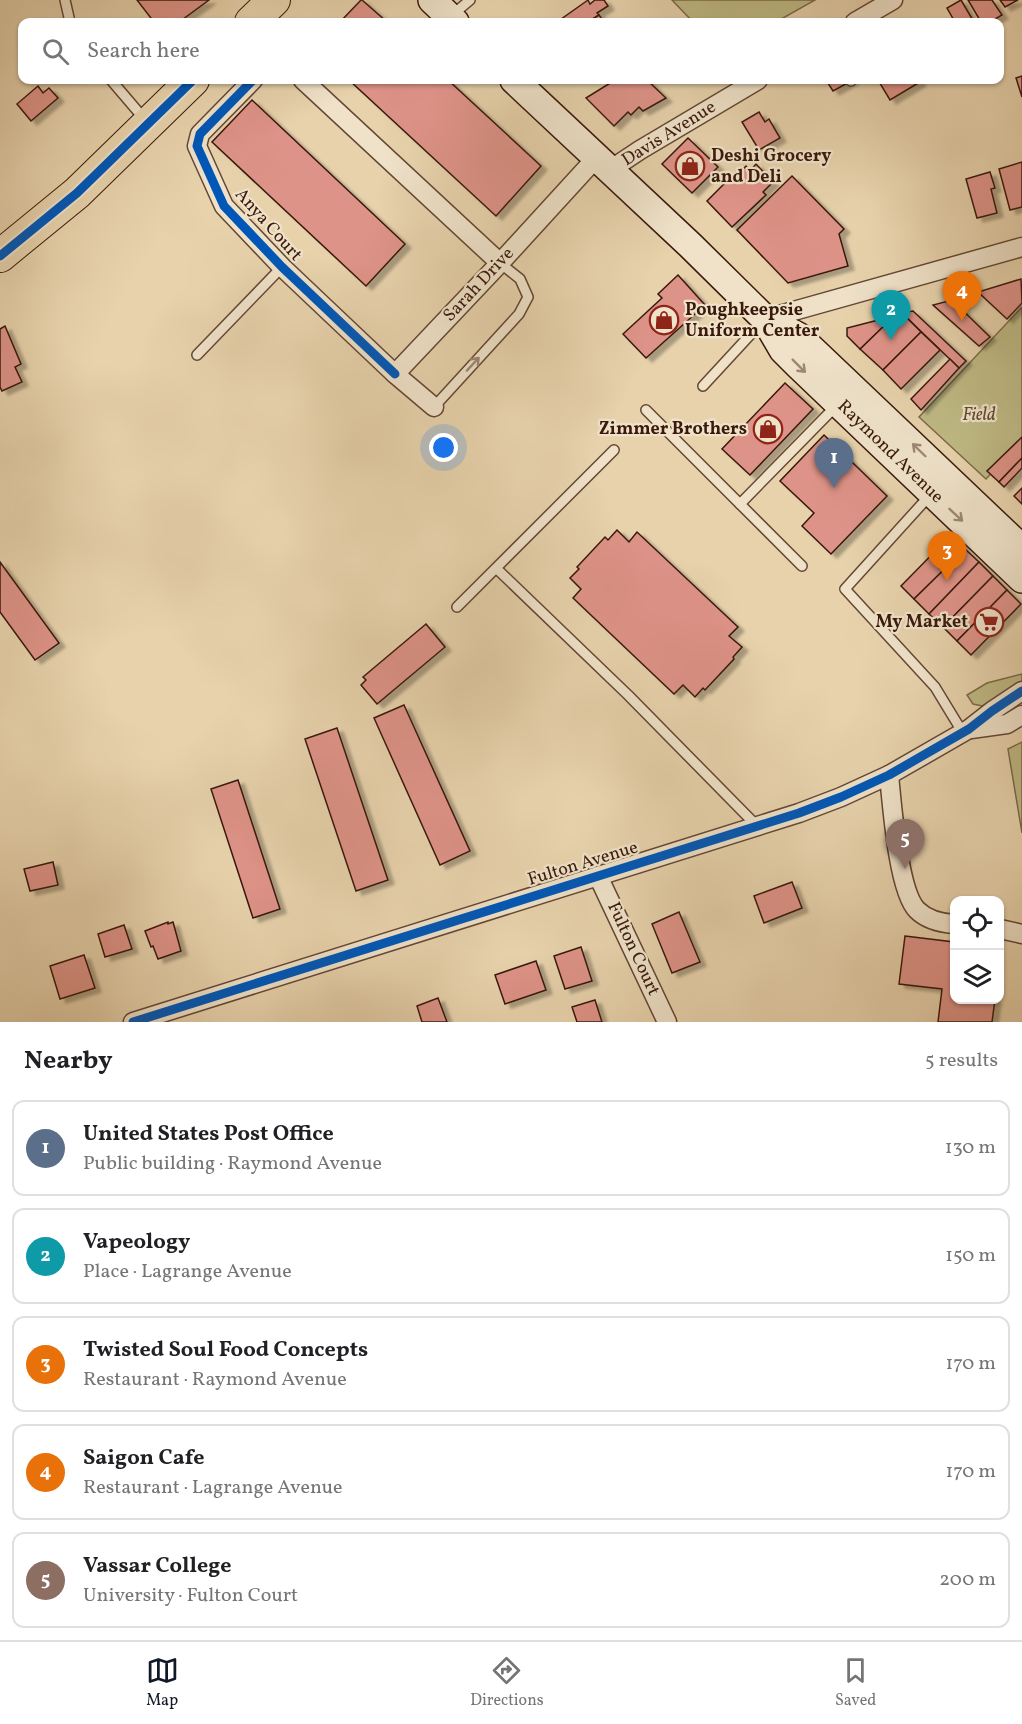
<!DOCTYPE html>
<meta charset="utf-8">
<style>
:root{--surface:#fff;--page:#f6f6f6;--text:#202124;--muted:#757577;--line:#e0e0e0;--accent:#111827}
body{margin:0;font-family:Vollkorn,serif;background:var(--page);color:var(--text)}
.controls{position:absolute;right:18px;bottom:18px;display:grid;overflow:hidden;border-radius:12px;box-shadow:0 2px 4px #0004}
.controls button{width:54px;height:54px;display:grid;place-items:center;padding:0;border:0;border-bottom:2px solid var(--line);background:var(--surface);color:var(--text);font:30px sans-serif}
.you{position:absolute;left:444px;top:448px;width:21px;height:21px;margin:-15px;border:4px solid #fff;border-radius:50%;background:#1a73e8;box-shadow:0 0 0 9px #1a73e833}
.badge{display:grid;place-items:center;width:39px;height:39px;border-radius:50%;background:var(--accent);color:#fff;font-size:20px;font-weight:700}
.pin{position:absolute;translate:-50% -50px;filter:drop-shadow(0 2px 3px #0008)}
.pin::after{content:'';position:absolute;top:32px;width:21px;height:18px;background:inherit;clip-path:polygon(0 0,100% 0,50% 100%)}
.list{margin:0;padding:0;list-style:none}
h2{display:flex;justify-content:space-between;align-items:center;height:78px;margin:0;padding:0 24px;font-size:26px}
h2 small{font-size:20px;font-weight:400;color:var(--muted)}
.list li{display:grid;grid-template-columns:39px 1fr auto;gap:18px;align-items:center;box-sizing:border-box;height:96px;margin:0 12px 12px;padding:0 12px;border:2px solid var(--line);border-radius:12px}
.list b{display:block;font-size:22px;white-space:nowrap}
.list p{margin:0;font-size:20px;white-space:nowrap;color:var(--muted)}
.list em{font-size:20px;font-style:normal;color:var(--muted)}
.icon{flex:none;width:33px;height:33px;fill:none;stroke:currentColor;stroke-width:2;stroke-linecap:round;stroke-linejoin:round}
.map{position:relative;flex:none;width:1022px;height:1022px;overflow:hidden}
.search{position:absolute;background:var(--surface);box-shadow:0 2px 4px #0004;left:18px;right:18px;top:18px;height:66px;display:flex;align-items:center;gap:15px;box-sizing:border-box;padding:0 21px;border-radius:12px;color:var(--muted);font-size:22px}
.sheet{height:618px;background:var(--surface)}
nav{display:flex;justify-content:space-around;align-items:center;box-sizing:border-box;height:84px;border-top:2px solid var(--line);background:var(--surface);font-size:16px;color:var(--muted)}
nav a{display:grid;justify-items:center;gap:3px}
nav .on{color:var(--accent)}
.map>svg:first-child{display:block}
.green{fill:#beb984;stroke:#7c6948;stroke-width:1.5}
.building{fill:#de9388;stroke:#39190c;stroke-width:1.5;filter:url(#shadow)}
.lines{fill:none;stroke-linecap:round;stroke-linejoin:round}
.service-casing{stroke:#644734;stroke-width:12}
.minor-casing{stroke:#644734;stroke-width:21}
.secondary-casing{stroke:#39190c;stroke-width:30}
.trunk-casing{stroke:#39190c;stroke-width:34}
.service{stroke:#efe2c9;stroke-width:9}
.minor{stroke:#efe2c9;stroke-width:18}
.secondary{stroke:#efe2c9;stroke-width:27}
.trunk{stroke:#e7d2ac;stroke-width:32}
.cycleway-casing{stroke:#efe2c9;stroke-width:13}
.cycleway{stroke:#0057b8;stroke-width:9}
.oneway{stroke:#9d8874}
.labels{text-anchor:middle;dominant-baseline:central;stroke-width:4.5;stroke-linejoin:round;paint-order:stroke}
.street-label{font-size:18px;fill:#39190c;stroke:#efe2c9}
.poi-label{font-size:18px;font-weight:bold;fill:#39190c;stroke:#efe2c9;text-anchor:start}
.park-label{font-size:18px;font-style:italic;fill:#614930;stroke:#efe2c9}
</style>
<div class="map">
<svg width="1022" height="1022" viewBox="0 0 1022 1022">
<defs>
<filter id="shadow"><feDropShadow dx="6" dy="4" stdDeviation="1.5" flood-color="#0004"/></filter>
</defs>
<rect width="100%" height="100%" fill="#e7d2ac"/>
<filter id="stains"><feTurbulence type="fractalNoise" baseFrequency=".00333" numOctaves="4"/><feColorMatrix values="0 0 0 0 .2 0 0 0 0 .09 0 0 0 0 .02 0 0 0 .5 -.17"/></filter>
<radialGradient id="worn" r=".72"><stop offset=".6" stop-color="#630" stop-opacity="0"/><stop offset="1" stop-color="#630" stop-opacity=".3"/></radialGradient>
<g class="green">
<polygon points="672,0 815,0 776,22 693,22"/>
<polygon points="1022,307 1022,441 986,479 919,417"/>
<polygon points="1022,674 1022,683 987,704 982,706 973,704 967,695 987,683"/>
<polygon points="1022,742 1022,833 1008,749"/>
</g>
<g class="building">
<polygon points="137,0 209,0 179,22 154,22"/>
<polygon points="361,0 362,0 387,22 340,22"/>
<polygon points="588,0 590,4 595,0 604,0 608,6 597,13 599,15 588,22 557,22"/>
<polygon points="961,0 974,22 955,22 947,8"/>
<polygon points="968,0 992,0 1002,15 990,22 981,22"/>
<polygon points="1000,0 1018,0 1005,7"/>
<polygon points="599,15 604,22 588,22"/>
<polygon points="1022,76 1022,97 1016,78"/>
<polygon points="349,80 448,80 541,166 496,216"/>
<polygon points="615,80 617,82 619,80 647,80 666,98 643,111 639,107 631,115 628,112 614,126 586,98"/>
<polygon points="826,80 853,80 833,91"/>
<polygon points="878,80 918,80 920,82 890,100"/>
<polygon points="38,86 43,93 49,88 58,98 31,121 17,104"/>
<polygon points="252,100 405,244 366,286 212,142"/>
<polygon points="759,112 765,122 769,119 780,138 759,150 742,122"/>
<polygon points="688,138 718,167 692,193 662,164"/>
<polygon points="1022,162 1022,207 1010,210 999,169"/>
<polygon points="756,164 773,182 763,192 766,195 732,227 707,201 739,169 741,171 746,166 750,171"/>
<polygon points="990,172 995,188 991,189 997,213 977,218 966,179"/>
<polygon points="792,176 844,229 839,234 848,266 788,283 737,230"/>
<polygon points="678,275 705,305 646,358 623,334 662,298 658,294"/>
<polygon points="1021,279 1022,303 1007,319 978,292"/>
<polygon points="952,300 990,337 979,346 933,305"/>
<polygon points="913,311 966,361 959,368 902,313"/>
<polygon points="902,313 921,332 883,370 860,349 894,316"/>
<polygon points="894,316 860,349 847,336 847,328"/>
<polygon points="5,326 21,364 15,367 22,382 2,391 0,387 0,329"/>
<polygon points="921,332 940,350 901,389 883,370"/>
<polygon points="950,359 959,368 921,410 911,399"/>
<polygon points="785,383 813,409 750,475 722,449"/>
<polygon points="824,435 887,496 831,554 802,526 814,513 780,481"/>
<polygon points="1022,437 1022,458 999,482 987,471"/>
<polygon points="1022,458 1022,468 1004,487 999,482"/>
<polygon points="1022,488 1022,504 1014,496"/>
<polygon points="617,530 629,542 637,532 738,627 729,636 742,647 733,657 734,659 705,690 703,688 695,697 683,685 674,694 573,598 581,589 570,578 579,569 577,567 605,537 608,540"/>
<polygon points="951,535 965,549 914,599 901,586"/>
<polygon points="965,549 979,562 929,614 914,599"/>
<polygon points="0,562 59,643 35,660 0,612"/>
<polygon points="979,562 993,576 943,627 929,614"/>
<polygon points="993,576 1007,590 957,641 943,627"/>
<polygon points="1007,590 1021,604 971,655 957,641"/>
<polygon points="426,624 445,647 377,704 361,685 366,680 363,677"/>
<polygon points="404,705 470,851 440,865 374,718"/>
<polygon points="337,728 388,880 356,891 305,739"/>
<polygon points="238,780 280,909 253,918 211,789"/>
<polygon points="53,862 58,885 30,891 24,869"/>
<polygon points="792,882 802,908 764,923 754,896"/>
<polygon points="679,912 700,962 672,973 652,924"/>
<polygon points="168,922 168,924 173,922 181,951 158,959 153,946 151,947 145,931"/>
<polygon points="124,925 132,949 105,957 98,934"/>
<polygon points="905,936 954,942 954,999 995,999 992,1022 938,1022 942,989 899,984"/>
<polygon points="581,947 592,981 565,989 554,956"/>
<polygon points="84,955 95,988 60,999 50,966"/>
<polygon points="536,961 546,990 505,1004 495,975"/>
<polygon points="438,998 447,1022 422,1022 417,1006"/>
<polygon points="595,1000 602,1022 577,1022 572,1007"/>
</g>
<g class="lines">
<g class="service-casing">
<g id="service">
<polyline points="65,0 70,22"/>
<polyline points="451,16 470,0"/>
<polyline points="111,80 146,121"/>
<polyline points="850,80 851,81"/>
<polyline points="197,355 282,267"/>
<polyline points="703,386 762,322"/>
<polyline points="434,407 519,314 528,297 520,279 500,263"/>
<polyline points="646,410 802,566"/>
<polyline points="931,494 845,589 935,687 963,733"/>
<polyline points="740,504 837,405"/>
<polyline points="497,569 628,695 757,826"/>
<polyline points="457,607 614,450"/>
</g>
</g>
<g class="minor-casing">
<g id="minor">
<polyline points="855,22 893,0"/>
<polyline points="253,80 200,134 197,146 224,206 282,267 395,374"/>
<polyline points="303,80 500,263"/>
<polyline points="610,170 640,150 758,80"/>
<polyline points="765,319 1022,247"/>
<polyline points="434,407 395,374 500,263 596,158"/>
<polyline points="971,729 1007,724 1022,715"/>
<path d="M889,775C892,804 898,891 917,910C927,920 940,923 954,924"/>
<polyline points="598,876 667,1022"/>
<polyline points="1000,929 1022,934"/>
<polyline points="133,1022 799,813 841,797 889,775 969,729 992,711 1022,691"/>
</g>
</g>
<g class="secondary-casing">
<g id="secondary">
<polyline points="432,0 455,22"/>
<polyline points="514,80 690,245 765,319 783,350 798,365 1022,579"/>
<polyline points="765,319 798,336 1022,549"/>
</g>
</g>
<g class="trunk-casing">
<g id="trunk">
<polyline points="251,22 274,0"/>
<polyline points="0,256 77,193 193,80"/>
</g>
</g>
<use href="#service" class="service"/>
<use href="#minor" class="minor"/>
<use href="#secondary" class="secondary"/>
<use href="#trunk" class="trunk"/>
<g class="cycleway-casing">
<g id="cycleway">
<polyline points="253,80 200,134 197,146 224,206 282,267 395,374"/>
<polyline points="0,256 77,193 193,80"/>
<polyline points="133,1022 799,813 841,797 889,775 969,729 992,711 1022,691"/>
</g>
</g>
<use href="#cycleway" class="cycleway"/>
</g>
<defs><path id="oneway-shaft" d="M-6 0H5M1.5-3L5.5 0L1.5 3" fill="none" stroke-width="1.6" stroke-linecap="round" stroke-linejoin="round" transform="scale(1.5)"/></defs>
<g class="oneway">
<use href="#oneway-shaft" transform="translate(473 364) rotate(-47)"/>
<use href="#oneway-shaft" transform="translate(799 366) rotate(45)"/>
<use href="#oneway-shaft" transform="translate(919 450) rotate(-136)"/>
<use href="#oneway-shaft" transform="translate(956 515) rotate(43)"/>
</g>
<defs>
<g id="shop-ring" transform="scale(1.5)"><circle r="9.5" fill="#efe2c9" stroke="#8f2418" stroke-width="1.5"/><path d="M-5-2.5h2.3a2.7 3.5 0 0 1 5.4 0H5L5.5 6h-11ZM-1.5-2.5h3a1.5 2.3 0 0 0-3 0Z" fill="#8f2418"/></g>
<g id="supermarket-ring" transform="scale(1.5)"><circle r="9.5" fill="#efe2c9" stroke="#8f2418" stroke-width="1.5"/><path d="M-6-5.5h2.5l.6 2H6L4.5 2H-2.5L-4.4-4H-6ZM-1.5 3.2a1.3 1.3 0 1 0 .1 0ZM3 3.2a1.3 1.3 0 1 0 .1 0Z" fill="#8f2418"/></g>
</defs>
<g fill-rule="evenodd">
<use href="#shop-ring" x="690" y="166"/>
<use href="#shop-ring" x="664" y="320"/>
<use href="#shop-ring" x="768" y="429"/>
<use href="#supermarket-ring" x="989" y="622"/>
</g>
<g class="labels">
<g class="street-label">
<text transform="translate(669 134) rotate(-32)">Davis Avenue</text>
<text transform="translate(268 225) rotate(48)">Anya Court</text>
<text transform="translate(479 285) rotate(-47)">Sarah Drive</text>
<text transform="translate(890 452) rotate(44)">Raymond Avenue</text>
<text transform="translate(583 864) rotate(-17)">Fulton Avenue</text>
<text transform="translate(633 949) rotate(65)">Fulton Court</text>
</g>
<g class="poi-label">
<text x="711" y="156">Deshi Grocery<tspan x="711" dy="21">and Deli</tspan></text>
<text x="685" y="310">Poughkeepsie<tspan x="685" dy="21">Uniform Center</tspan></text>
<text x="747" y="429" text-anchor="end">Zimmer Brothers</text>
<text x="968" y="622" text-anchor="end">My Market</text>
</g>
<g class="park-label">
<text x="979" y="415">Field</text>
</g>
</g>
<rect width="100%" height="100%" filter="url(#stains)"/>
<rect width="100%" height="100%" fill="url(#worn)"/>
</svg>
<div class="controls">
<button><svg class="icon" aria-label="locate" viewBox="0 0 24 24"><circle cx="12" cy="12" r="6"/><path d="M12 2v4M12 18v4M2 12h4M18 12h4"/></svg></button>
<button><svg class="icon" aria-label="layers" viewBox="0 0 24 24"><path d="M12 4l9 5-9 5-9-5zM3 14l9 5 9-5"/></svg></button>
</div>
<div class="you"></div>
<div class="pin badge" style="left:834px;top:488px;background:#5c6f8a">1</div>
<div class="pin badge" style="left:891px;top:340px;background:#0f9aa8">2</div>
<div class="pin badge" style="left:947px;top:581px;background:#e8710a">3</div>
<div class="pin badge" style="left:962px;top:321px;background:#e8710a">4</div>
<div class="pin badge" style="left:905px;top:869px;background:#8d6e63">5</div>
<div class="search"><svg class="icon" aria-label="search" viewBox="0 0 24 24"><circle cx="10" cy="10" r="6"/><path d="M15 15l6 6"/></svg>Search here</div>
</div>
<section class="sheet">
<h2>Nearby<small>5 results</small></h2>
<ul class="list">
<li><span class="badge" style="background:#5c6f8a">1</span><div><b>United States Post Office</b><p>Public building · Raymond Avenue</p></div><em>130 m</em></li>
<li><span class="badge" style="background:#0f9aa8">2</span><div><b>Vapeology</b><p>Place · Lagrange Avenue</p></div><em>150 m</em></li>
<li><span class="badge" style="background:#e8710a">3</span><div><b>Twisted Soul Food Concepts</b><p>Restaurant · Raymond Avenue</p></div><em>170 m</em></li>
<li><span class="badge" style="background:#e8710a">4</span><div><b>Saigon Cafe</b><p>Restaurant · Lagrange Avenue</p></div><em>170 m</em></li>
<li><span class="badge" style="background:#8d6e63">5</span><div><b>Vassar College</b><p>University · Fulton Court</p></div><em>200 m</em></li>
</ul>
</section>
<nav>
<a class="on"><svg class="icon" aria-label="map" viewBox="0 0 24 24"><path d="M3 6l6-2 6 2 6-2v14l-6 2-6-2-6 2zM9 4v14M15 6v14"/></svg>Map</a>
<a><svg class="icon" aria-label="directions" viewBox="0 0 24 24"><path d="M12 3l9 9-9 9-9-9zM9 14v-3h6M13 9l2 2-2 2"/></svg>Directions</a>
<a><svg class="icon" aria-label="saved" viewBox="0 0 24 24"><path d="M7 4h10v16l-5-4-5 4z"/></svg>Saved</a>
</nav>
